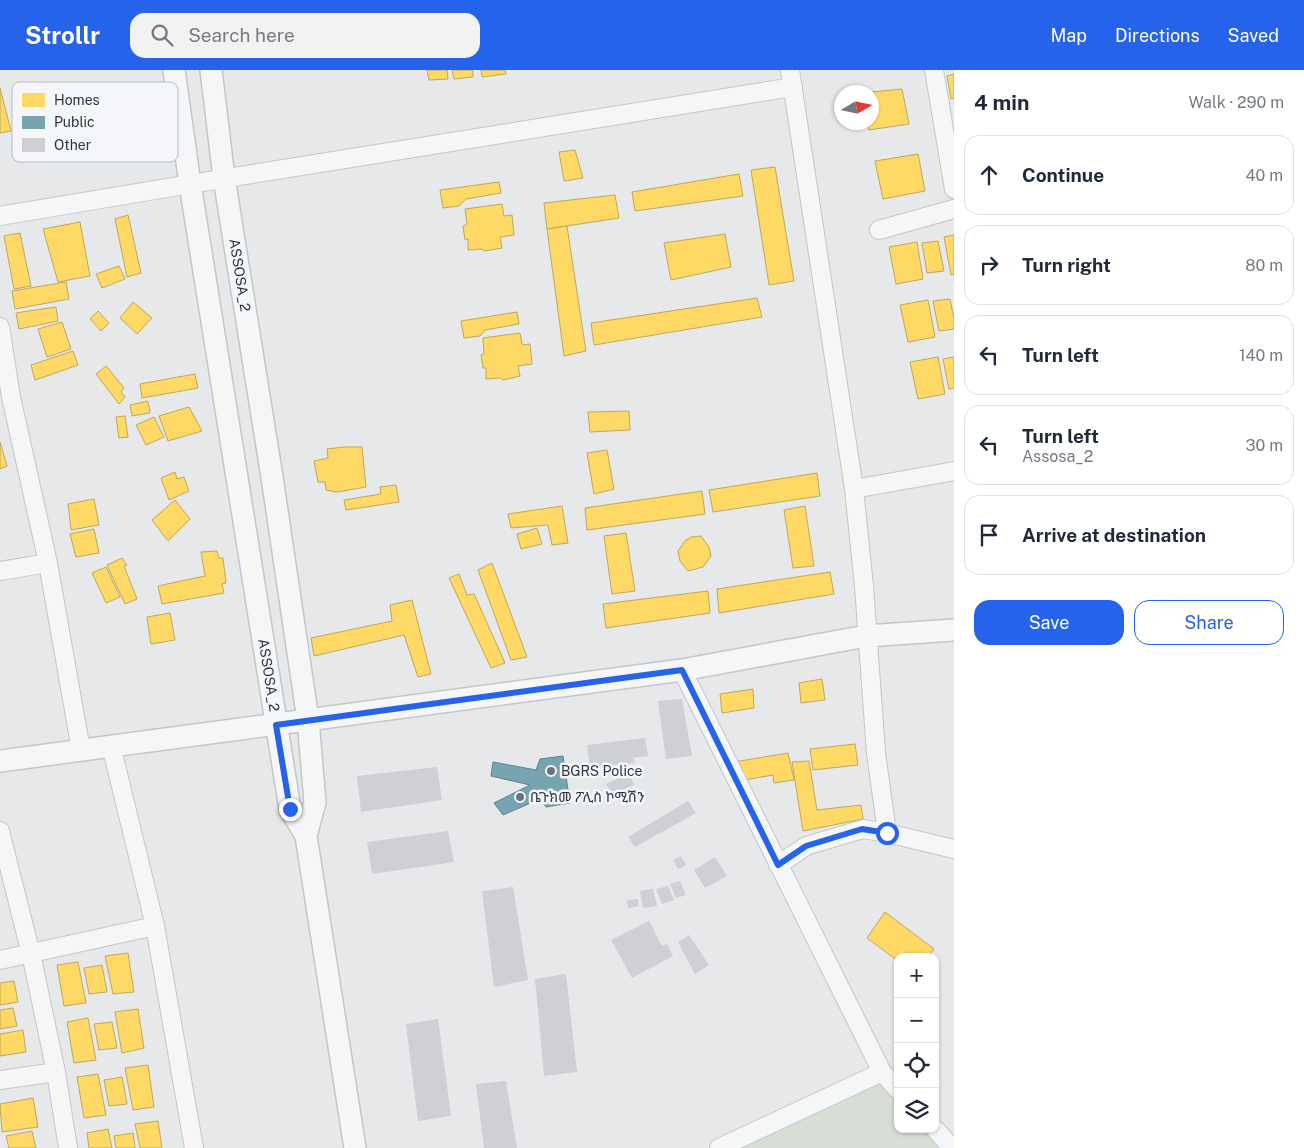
<!DOCTYPE html>
<meta charset="utf-8">
<style>
:root{--surface:#fff;--page:#f2f2f3;--text:#1f2937;--muted:#747a83;--line:#e0e1e3;--accent:#2563eb}
body{margin:0;font-family:"Public Sans","Noto Sans Ethiopic",sans-serif;background:var(--page);color:var(--text)}
.controls{position:absolute;right:15px;bottom:15px;display:grid;overflow:hidden;border-radius:10px;box-shadow:0 1px 4px #0004}
.controls button{width:45px;height:45px;display:grid;place-items:center;padding:0;border:0;border-bottom:1px solid var(--line);background:var(--surface);color:var(--text);font:25px sans-serif}
.compass{position:absolute;left:834px;top:15px;width:45px;height:45px;border-radius:50%;background:var(--surface);box-shadow:0 1px 4px #0004;rotate:81deg}
.stop{position:absolute;width:15px;height:15px;margin:-11px;border:4px solid #2563eb;border-radius:50%;background:#fff}
.stop.end{background:#2563eb;border-color:#fff;box-shadow:0 1px 5px #0008}
.list{margin:0;padding:0;list-style:none}
h2{display:flex;justify-content:space-between;align-items:center;height:65px;margin:0;padding:0 20px;font-size:21px}
h2 small{font-size:16px;font-weight:400;color:var(--muted)}
.list li{display:grid;grid-template-columns:32px 1fr auto;gap:15px;align-items:center;box-sizing:border-box;height:80px;margin:0 10px 10px;padding:0 10px;border:1px solid var(--line);border-radius:15px}
.list b{display:block;font-size:19px;white-space:nowrap}
.list p{margin:0;font-size:16px;white-space:nowrap;color:var(--muted)}
.list em{font-size:16px;font-style:normal;color:var(--muted)}
.actions{display:flex;gap:10px;padding:15px 20px}
.actions a{flex:1;padding:11px 0;border:1px solid var(--accent);border-radius:15px;text-align:center;font-size:18px;color:var(--accent)}
.actions .main{background:var(--accent);color:#fff}
.icon{flex:none;width:28px;height:28px;fill:none;stroke:currentColor;stroke-width:2;stroke-linecap:round;stroke-linejoin:round}
.map{position:relative;flex:none;width:954px;height:1078px;overflow:hidden}
header{display:flex;align-items:center;gap:30px;box-sizing:border-box;height:70px;padding:0 25px;background:var(--accent);color:#fff}
header strong{font-size:24px}
nav{display:flex;gap:28px;margin-inline-start:auto;font-size:18px}
.search{width:350px;height:45px;background:var(--page);display:flex;align-items:center;gap:12px;box-sizing:border-box;padding:0 18px;border-radius:15px;color:var(--muted);font-size:19px}
main{display:flex}
aside{flex:1;background:var(--surface)}
.map>svg:first-child{display:block}
.green{fill:#d6ded6}
.homes{fill:#ffd966;stroke:#bfa85c}
.public{fill:#76a5af;stroke:#60838f}
.building{fill:#ced0d3}
.lines{fill:none;stroke-linecap:round;stroke-linejoin:round}
.minor-casing{stroke:#c4c6c8;stroke-width:20}
.tertiary-casing{stroke:#c4c6c8;stroke-width:24}
.minor{stroke:#f5f6f7;stroke-width:18}
.tertiary{stroke:#f5f6f7;stroke-width:21}
.route{stroke:#2563eb;stroke-width:6}
.poi-dot{fill:#6c737f;stroke:#f4f6f9;stroke-width:2}
.labels{text-anchor:middle;dominant-baseline:central;stroke-width:5;stroke-linejoin:round;paint-order:stroke}
.street-label{font-size:14px;fill:#2b3445;stroke:#f4f6f9}
.poi-label{font-size:14px;fill:#2b3445;stroke:#f4f6f9;text-anchor:start}
.key{fill:#f4f6f9;stroke:#b8bcc3;stroke-width:1}
.key-label{font-size:14px;fill:#2b3445}
</style>
<header>
<strong>Strollr</strong>
<div class="search"><svg class="icon" aria-label="search" viewBox="0 0 24 24"><circle cx="10" cy="10" r="6"/><path d="M15 15l6 6"/></svg>Search here</div>
<nav><a>Map</a><a>Directions</a><a>Saved</a></nav>
</header>
<main>
<div class="map">
<svg width="954" height="1078" viewBox="0 0 954 1078">
<rect width="100%" height="100%" fill="#e6e8ea"/>
<polygon class="green" points="879,1004 898,1024 898,1059 931,1059 948,1078 718,1078"/>
<g class="homes">
<polygon points="427,0 447,0 448,9 429,10"/>
<polygon points="452,0 473,0 473,7 454,9"/>
<polygon points="481,0 505,0 506,4 482,7"/>
<polygon points="954,4 954,28 951,29 947,6"/>
<polygon points="0,18 11,61 0,63"/>
<polygon points="902,19 909,54 869,60 867,52 872,52 871,22"/>
<polygon points="575,80 583,108 564,111 559,82"/>
<polygon points="918,84 925,121 883,129 875,91"/>
<polygon points="775,97 794,211 769,215 751,100"/>
<polygon points="739,104 743,126 635,141 632,122"/>
<polygon points="499,112 501,123 466,129 459,136 443,138 440,120"/>
<polygon points="615,125 619,148 547,159 544,133"/>
<polygon points="502,134 504,146 512,145 514,165 500,167 502,178 485,181 482,179 468,180 468,169 465,170 463,156 467,154 465,139"/>
<polygon points="128,145 141,203 127,207 115,149"/>
<polygon points="80,152 90,206 58,212 43,159"/>
<polygon points="567,156 586,281 564,286 547,159"/>
<polygon points="20,163 31,216 14,219 4,166"/>
<polygon points="725,164 731,197 671,210 664,173"/>
<polygon points="954,165 954,204 951,205 944,167"/>
<polygon points="938,171 944,201 927,203 922,173"/>
<polygon points="917,172 923,209 896,214 889,177"/>
<polygon points="119,196 125,209 102,218 96,204"/>
<polygon points="66,212 69,229 15,239 12,221"/>
<polygon points="757,228 762,247 594,275 591,253"/>
<polygon points="950,229 954,249 954,259 939,261 933,231"/>
<polygon points="928,230 935,267 908,272 900,235"/>
<polygon points="133,232 152,248 137,264 120,248"/>
<polygon points="56,237 58,251 19,259 16,243"/>
<polygon points="98,241 109,253 101,261 90,249"/>
<polygon points="517,242 519,254 485,260 480,266 464,268 461,251"/>
<polygon points="62,252 71,279 47,287 38,259"/>
<polygon points="520,263 522,275 530,274 532,294 518,296 520,306 503,310 500,308 486,309 486,298 483,298 481,285 484,283 483,268"/>
<polygon points="73,281 78,295 35,310 31,295"/>
<polygon points="938,287 945,324 918,329 910,292"/>
<polygon points="954,287 954,318 949,319 943,289"/>
<polygon points="106,296 124,318 121,322 125,327 119,334 96,304"/>
<polygon points="195,304 198,318 142,328 140,314"/>
<polygon points="148,331 150,343 132,346 130,335"/>
<polygon points="189,337 202,361 168,371 159,346"/>
<polygon points="629,341 630,360 590,362 588,342"/>
<polygon points="125,346 128,367 119,368 116,347"/>
<polygon points="154,347 164,367 146,375 136,355"/>
<polygon points="0,372 7,396 0,399"/>
<polygon points="344,377 362,377 366,417 337,422 326,420 325,412 318,412 314,391 328,388 327,379"/>
<polygon points="607,380 614,419 594,424 587,383"/>
<polygon points="175,402 177,409 184,407 189,421 169,430 161,408"/>
<polygon points="817,403 820,426 713,442 709,420"/>
<polygon points="396,415 399,432 346,440 344,430 381,424 380,417"/>
<polygon points="702,421 705,444 587,460 585,438"/>
<polygon points="94,429 99,455 71,460 68,434"/>
<polygon points="175,430 190,449 168,471 152,450"/>
<polygon points="562,436 568,473 552,475 548,455 511,458 508,444"/>
<polygon points="805,436 814,496 793,498 784,440"/>
<polygon points="537,458 542,474 521,479 517,464"/>
<polygon points="94,459 99,483 76,487 70,464"/>
<polygon points="626,463 635,521 612,524 604,466"/>
<polygon points="701,466 709,477 711,486 703,497 688,501 680,491 678,481 685,471 691,467"/>
<polygon points="217,481 219,488 223,488 226,513 222,514 224,523 162,534 158,516 205,506 201,482"/>
<polygon points="122,488 127,495 124,496 137,529 125,534 107,495"/>
<polygon points="492,493 527,587 511,590 478,500"/>
<polygon points="106,497 120,527 106,533 92,503"/>
<polygon points="830,502 834,524 719,543 717,519"/>
<polygon points="459,504 467,525 474,524 505,593 491,598 449,508"/>
<polygon points="708,521 710,543 606,558 603,534"/>
<polygon points="412,530 431,604 418,607 404,565 314,586 311,568 392,551 390,535"/>
<polygon points="170,543 175,570 151,574 147,547"/>
<polygon points="822,609 825,630 801,633 799,613"/>
<polygon points="753,619 754,638 722,643 720,624"/>
<polygon points="855,674 858,695 813,700 810,679"/>
<polygon points="788,683 794,710 774,713 773,705 738,711 734,692"/>
<polygon points="809,691 817,740 861,735 863,749 803,761 792,692"/>
<polygon points="885,842 934,879 928,887 898,887 898,891 867,868"/>
<polygon points="128,883 134,922 113,924 105,886"/>
<polygon points="78,892 86,933 64,936 57,895"/>
<polygon points="102,895 107,922 89,924 84,898"/>
<polygon points="14,911 18,932 0,935 0,913"/>
<polygon points="13,938 17,956 0,959 0,940"/>
<polygon points="138,939 144,978 122,983 115,942"/>
<polygon points="88,948 96,990 74,993 67,952"/>
<polygon points="112,952 117,978 99,980 94,954"/>
<polygon points="23,960 26,982 0,986 0,964"/>
<polygon points="148,995 154,1037 133,1040 125,998"/>
<polygon points="98,1004 106,1045 84,1048 77,1007"/>
<polygon points="122,1007 127,1034 109,1036 104,1010"/>
<polygon points="33,1028 38,1057 2,1062 0,1034"/>
<polygon points="158,1051 162,1078 140,1078 135,1054"/>
<polygon points="108,1059 112,1078 89,1078 87,1063"/>
<polygon points="32,1061 36,1078 9,1078 6,1066"/>
<polygon points="133,1063 135,1078 116,1078 114,1066"/>
</g>
<polygon class="public" points="563,686 570,733 546,737 540,729 503,745 494,733 530,715 491,706 493,692 536,700 540,689"/>
<g class="building">
<polygon points="682,629 692,686 666,689 658,631"/>
<polygon points="645,668 648,686 633,688 635,693 590,699 587,675"/>
<polygon points="437,697 442,730 361,742 357,706"/>
<polygon points="629,704 634,715 612,725 606,714"/>
<polygon points="688,731 696,743 635,777 628,767"/>
<polygon points="448,761 454,792 372,804 367,772"/>
<polygon points="681,786 686,795 678,799 673,790"/>
<polygon points="715,787 727,806 705,818 694,800"/>
<polygon points="680,811 686,825 676,828 670,814"/>
<polygon points="668,816 674,830 662,834 656,819"/>
<polygon points="513,817 528,910 494,917 482,821"/>
<polygon points="653,819 657,836 643,838 640,821"/>
<polygon points="638,829 639,836 628,838 627,830"/>
<polygon points="649,851 662,876 667,874 673,886 632,908 611,870"/>
<polygon points="689,865 709,895 695,904 678,872"/>
<polygon points="566,904 577,1002 544,1006 535,909"/>
<polygon points="438,949 451,1046 418,1051 406,954"/>
<polygon points="506,1011 517,1078 484,1078 476,1014"/>
</g>
<g class="lines">
<g class="minor-casing">
<g id="minor">
<polyline points="790,0 854,419 864,516 876,683 887,763"/>
<polyline points="934,0 954,119"/>
<polyline points="0,146 190,114 793,17"/>
<polyline points="879,160 954,139"/>
<polyline points="0,257 11,327 48,493 81,680"/>
<polyline points="854,419 954,401"/>
<polyline points="0,501 48,493"/>
<polyline points="682,600 882,1002 898,1020"/>
<polyline points="111,675 155,856 194,1078"/>
<polyline points="0,761 31,884 56,1002 68,1078"/>
<polyline points="778,795 806,776 863,759 887,763 954,779"/>
<polyline points="0,890 155,856"/>
<polyline points="0,1010 56,1002"/>
<polyline points="935,1059 952,1078"/>
<polyline points="719,1078 882,1002"/>
</g>
</g>
<g class="tertiary-casing">
<g id="tertiary">
<polyline points="174,0 190,114 290,739 306,766 355,1078"/>
<polyline points="211,0 224,108 272,407 308,650 315,732 306,766"/>
<polyline points="0,691 682,600 866,566 954,560"/>
</g>
</g>
<use href="#minor" class="minor"/>
<use href="#tertiary" class="tertiary"/>
</g>
<g class="lines">
<polyline class="route" points="290,739 276,655 682,600 778,795 806,776 862,759 887,763"/>
</g>
<g class="poi-dot">
<circle cx="551" cy="701" r="5"/>
<circle cx="520" cy="727" r="5"/>
</g>
<g class="labels">
<g class="street-label">
<text transform="translate(240 205) rotate(81)">ASSOSA_2</text>
<text transform="translate(269 605) rotate(81)">ASSOSA_2</text>
</g>
<g class="poi-label">
<text x="561" y="701">BGRS Police</text>
<text x="530" y="727">ቤጉክመ ፖሊስ ኮሚሽን</text>
</g>
</g>
<rect x="12" y="12" width="166" height="80" rx="8" class="key"/>
<rect x="22" y="23" width="23" height="14" fill="#ffd966"/>
<rect x="22" y="46" width="23" height="13" fill="#76a5af"/>
<rect x="22" y="68" width="23" height="14" fill="#ced0d3"/>
<g class="key-label">
<text x="54" y="35">Homes</text>
<text x="54" y="57">Public</text>
<text x="54" y="80">Other</text>
</g>
</svg>
<div class="controls">
<button>+</button>
<button>−</button>
<button><svg class="icon" aria-label="locate" viewBox="0 0 24 24"><circle cx="12" cy="12" r="6"/><path d="M12 2v4M12 18v4M2 12h4M18 12h4"/></svg></button>
<button><svg class="icon" aria-label="layers" viewBox="0 0 24 24"><path d="M12 4l9 5-9 5-9-5zM3 14l9 5 9-5"/></svg></button>
</div>
<svg class="compass" viewBox="-18 -18 36 36"><path d="M0-13l5 13h-10z" fill="#e53935"/><path d="M0 13l5-13h-10z" fill="#747a83"/></svg>
<div class="stop" style="left:887px;top:763px"></div>
<div class="stop end" style="left:290px;top:739px"></div>
</div>
<aside>
<h2>4 min<small>Walk · 290 m</small></h2>
<ul class="list">
<li><svg class="icon" aria-label="ahead" viewBox="0 0 24 24"><path d="M12 20V5M6 11l6-6 6 6"/></svg><div><b>Continue</b></div><em>40 m</em></li>
<li><svg class="icon" aria-label="right" viewBox="0 0 24 24"><path d="M7 20v-9h11M14 6l5 5-5 5"/></svg><div><b>Turn right</b></div><em>80 m</em></li>
<li><svg class="icon" aria-label="left" viewBox="0 0 24 24"><path d="M17 20v-9H6M10 6l-5 5 5 5"/></svg><div><b>Turn left</b></div><em>140 m</em></li>
<li><svg class="icon" aria-label="left" viewBox="0 0 24 24"><path d="M17 20v-9H6M10 6l-5 5 5 5"/></svg><div><b>Turn left</b><p>Assosa_2</p></div><em>30 m</em></li>
<li><svg class="icon" aria-label="arrive" viewBox="0 0 24 24"><path d="M6 21V4h12l-3 4 3 4H6"/></svg><div><b>Arrive at destination</b></div></li>
</ul>
<div class="actions"><a class="main">Save</a><a>Share</a></div>
</aside>
</main>
